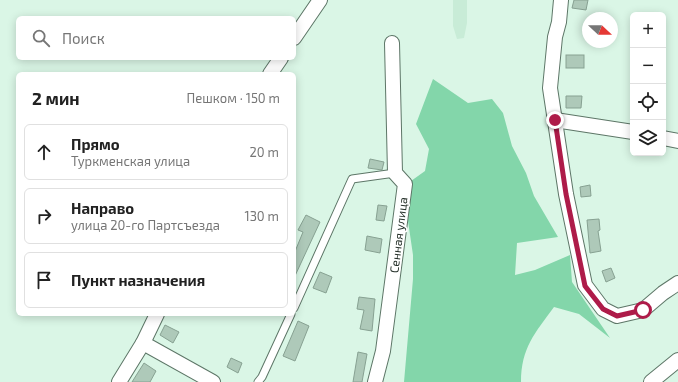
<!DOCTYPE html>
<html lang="ru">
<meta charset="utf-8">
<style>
:root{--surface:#fff;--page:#f6f6f6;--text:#222;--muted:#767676;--line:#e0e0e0}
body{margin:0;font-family:"Exo 2",sans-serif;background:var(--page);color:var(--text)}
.controls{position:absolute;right:12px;top:12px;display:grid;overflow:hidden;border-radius:6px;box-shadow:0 2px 10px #0003}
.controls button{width:36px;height:36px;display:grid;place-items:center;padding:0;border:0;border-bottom:1px solid var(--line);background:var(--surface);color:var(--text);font:20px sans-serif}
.compass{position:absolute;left:582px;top:12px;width:36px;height:36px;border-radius:50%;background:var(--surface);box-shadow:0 2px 10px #0003;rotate:112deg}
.stop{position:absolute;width:12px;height:12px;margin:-9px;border:3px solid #ae1b49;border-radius:50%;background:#fff}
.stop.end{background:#ae1b49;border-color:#fff;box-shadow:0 1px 4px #0008}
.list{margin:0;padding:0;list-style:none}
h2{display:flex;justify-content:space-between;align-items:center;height:52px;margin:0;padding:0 16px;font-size:17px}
h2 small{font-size:13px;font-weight:400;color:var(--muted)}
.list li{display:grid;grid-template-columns:26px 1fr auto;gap:12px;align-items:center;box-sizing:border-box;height:56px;margin:0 8px 8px;padding:0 8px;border:1px solid var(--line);border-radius:6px}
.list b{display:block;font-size:15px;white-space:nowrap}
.list p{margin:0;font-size:13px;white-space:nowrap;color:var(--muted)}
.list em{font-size:13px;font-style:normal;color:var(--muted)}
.icon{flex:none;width:22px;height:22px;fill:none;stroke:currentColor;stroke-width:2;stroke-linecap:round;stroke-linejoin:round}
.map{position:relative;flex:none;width:678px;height:382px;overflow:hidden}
.search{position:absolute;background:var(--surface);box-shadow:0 2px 10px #0003;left:16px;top:16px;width:280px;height:44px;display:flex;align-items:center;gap:10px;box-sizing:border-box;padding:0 14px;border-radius:6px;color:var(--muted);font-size:15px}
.panel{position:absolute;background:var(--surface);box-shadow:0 2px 10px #0003;left:16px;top:72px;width:280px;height:244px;border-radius:6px}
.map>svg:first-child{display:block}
.built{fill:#c8ecd7}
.water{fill:#83d6aa}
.building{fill:#aec9b9;stroke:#87a192}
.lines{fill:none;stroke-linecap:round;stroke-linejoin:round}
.service-casing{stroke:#5d7667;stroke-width:9}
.minor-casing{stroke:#5d7667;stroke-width:16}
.service{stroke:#fff;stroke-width:7}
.minor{stroke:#fff;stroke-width:14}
.route{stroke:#ae1b49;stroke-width:5}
.labels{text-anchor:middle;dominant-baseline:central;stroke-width:3;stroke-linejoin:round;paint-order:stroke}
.street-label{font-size:12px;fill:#26312a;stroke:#fff}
</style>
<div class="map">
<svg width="678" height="382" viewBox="0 0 678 382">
<rect width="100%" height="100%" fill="#daf6e6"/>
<polygon class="built" points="453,0 467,0 467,23 464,38 457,39 453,26"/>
<path class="water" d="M433,79L468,103L492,99L503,113L512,146L526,173L534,196L558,237L517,243L515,275L535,270L570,255L572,282L610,338L579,314L554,307C535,333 521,348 521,382H404L413,279V255L408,221L411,181L425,171L429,149L416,124Z"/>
<g class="building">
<polygon points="574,0 588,0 586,10 572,8"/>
<rect x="566" y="55" width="18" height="13"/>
<polygon points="566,96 582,96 581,108 566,108"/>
<polygon points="370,159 384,162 382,170 368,168"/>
<polygon points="590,185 591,196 581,197 580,187"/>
<polygon points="378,205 387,206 384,221 376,220"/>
<polygon points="306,215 320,222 294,278 294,254 303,232 298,230"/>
<polygon points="599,219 600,230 598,231 601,251 590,253 587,220"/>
<polygon points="367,236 382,239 380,253 365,250"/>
<polygon points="611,268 615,278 606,282 602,271"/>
<polygon points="320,272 332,277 326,293 313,288"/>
<polygon points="359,297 375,299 372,331 360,329 364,310 357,309"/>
<polygon points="298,321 309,326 295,361 283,356"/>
<polygon points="165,325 179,332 173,343 160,335"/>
<polygon points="358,352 367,354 362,382 353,382"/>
<polygon points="231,358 242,363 238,373 227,367"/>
<polygon points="144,363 156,371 150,382 132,382"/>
</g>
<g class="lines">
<g class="service-casing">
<g id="service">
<polyline points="294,308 352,179 395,173"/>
<polyline points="258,382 262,377 291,314"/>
</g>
</g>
<g class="minor-casing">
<g id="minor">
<polyline points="561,0 559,22 555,37 550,88 566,194 585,285 603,309 617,316 643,310 663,293 678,283"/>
<polyline points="294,38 320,0"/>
<polyline points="270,74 281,58"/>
<polyline points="555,120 633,132"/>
<polyline points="663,138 678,141"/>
<polyline points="143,343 213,382"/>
<polyline points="119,382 143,343 157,314"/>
<polyline points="375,382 383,351 405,184 395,173 392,43"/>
<polyline points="651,382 678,360"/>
</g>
</g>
<use href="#service" class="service"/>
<use href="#minor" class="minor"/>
</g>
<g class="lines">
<polyline class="route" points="555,120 566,194 585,286 603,309 617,316 643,310"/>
</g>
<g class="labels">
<g class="street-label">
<text transform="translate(398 235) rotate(-83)">Сенная улица</text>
</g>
</g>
</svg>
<div class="controls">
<button>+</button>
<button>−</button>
<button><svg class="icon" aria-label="locate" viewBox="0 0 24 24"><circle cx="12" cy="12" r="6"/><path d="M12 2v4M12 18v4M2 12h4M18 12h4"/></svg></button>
<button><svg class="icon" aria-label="layers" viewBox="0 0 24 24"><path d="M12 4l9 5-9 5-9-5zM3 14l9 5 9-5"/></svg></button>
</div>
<svg class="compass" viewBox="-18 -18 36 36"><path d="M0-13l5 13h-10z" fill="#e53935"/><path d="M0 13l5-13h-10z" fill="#767676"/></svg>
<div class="stop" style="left:643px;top:310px"></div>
<div class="stop end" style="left:555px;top:120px"></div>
<div class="search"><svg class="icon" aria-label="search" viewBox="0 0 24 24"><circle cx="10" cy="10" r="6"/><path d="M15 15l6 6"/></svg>Поиск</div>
<section class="panel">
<h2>2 мин<small>Пешком · 150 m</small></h2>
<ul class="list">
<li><svg class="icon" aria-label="ahead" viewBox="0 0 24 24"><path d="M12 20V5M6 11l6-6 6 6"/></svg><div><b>Прямо</b><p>Туркменская улица</p></div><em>20 m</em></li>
<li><svg class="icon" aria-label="right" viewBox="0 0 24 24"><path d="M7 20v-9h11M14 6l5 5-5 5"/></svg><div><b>Направо</b><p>улица 20-го Партсъезда</p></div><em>130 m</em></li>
<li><svg class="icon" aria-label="arrive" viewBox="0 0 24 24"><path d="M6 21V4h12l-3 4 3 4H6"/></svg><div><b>Пункт назначения</b></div></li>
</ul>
</section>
</div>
